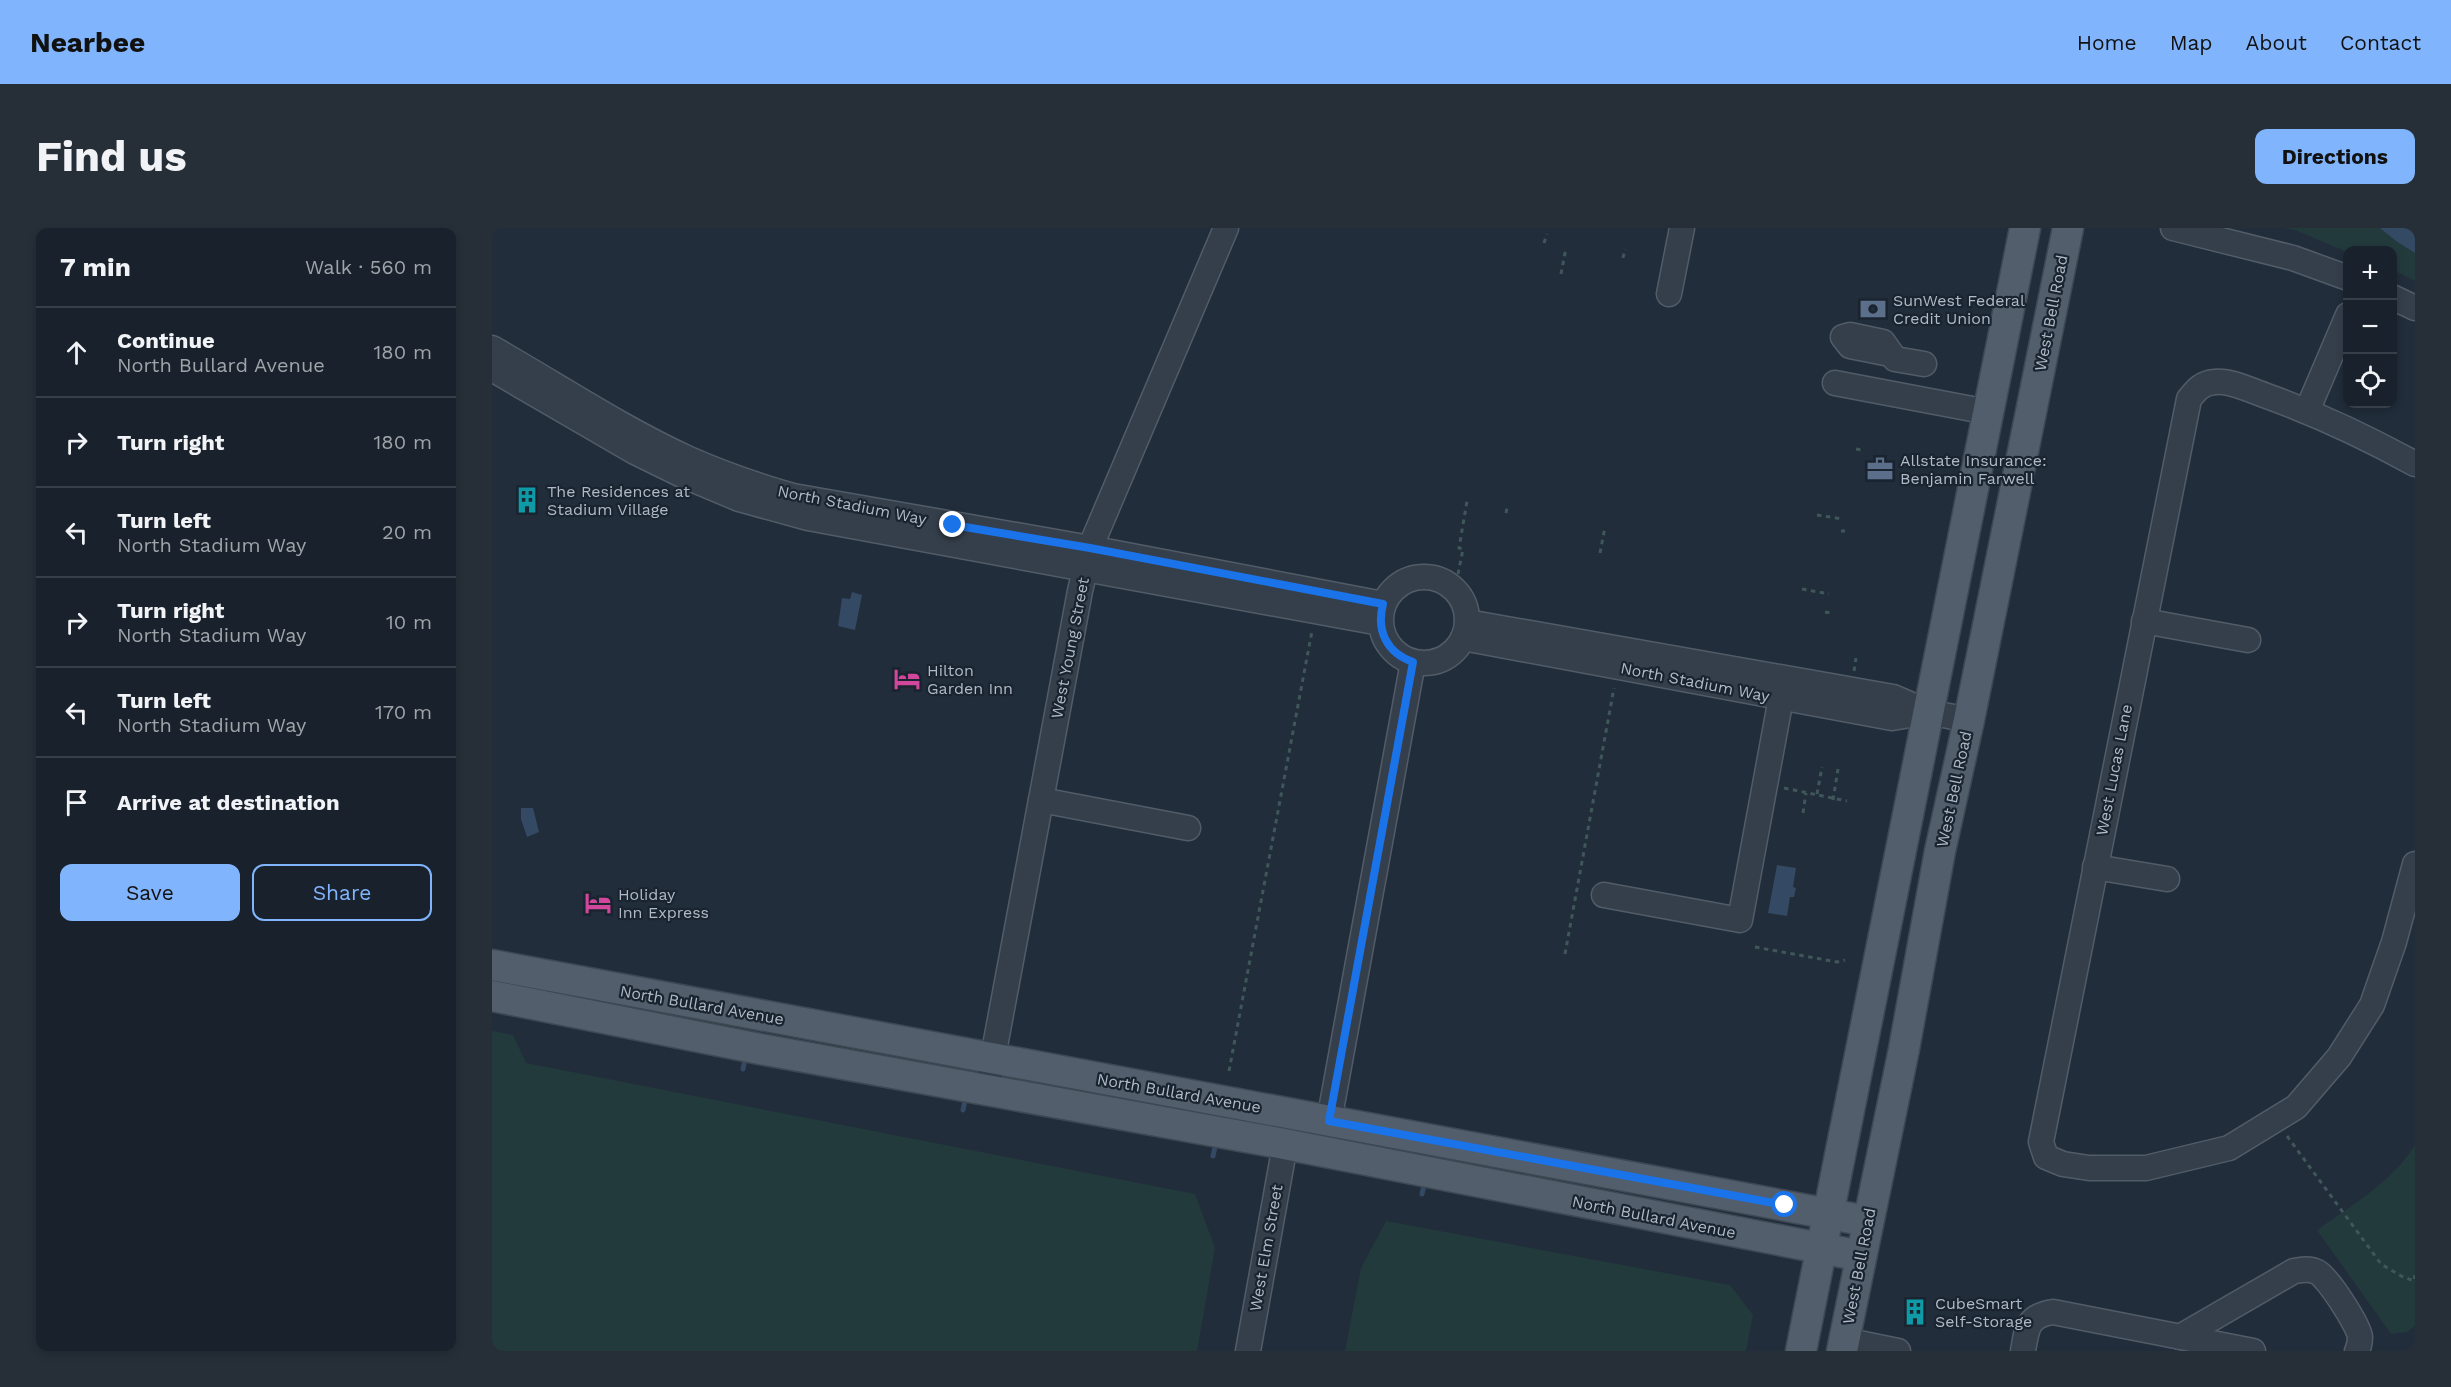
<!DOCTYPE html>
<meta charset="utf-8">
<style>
:root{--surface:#19222c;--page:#262f38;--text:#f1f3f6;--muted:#9fa4a9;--line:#373f48;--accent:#80b4fc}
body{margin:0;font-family:"Work Sans",sans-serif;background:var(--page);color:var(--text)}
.controls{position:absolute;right:18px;top:18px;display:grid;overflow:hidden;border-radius:12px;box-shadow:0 3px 9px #0003}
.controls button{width:54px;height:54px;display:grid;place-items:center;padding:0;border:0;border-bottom:2px solid var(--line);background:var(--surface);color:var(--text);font:30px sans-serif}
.stop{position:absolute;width:18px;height:18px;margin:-14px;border:4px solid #1a73e8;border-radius:50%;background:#fff}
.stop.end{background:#1a73e8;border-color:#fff;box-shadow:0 2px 6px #0008}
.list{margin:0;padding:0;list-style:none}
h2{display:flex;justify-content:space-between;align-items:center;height:78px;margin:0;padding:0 24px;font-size:26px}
h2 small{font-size:20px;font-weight:400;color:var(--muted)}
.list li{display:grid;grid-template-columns:39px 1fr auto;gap:18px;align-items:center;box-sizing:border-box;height:90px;padding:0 24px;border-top:2px solid var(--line)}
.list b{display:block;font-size:22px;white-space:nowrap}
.list p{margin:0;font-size:20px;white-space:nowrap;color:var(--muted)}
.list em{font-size:20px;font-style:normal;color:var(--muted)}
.actions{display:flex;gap:12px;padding:18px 24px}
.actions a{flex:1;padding:14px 0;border:2px solid var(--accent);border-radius:12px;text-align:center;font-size:21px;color:var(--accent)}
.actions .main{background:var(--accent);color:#111}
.icon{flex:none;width:33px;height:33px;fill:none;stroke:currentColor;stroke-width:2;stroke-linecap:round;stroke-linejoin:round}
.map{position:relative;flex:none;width:1923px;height:1123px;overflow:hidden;border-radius:12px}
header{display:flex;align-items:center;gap:36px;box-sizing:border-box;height:84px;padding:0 30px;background:var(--accent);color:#111}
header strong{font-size:28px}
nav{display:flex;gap:33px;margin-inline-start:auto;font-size:21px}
.intro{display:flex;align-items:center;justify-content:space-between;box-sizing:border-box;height:144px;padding:0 36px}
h1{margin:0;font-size:42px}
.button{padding:15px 27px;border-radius:12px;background:var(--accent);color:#111;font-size:21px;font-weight:700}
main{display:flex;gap:36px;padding:0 36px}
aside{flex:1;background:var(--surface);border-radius:12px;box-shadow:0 3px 9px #0003}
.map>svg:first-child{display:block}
.green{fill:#233a3c}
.water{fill:#344963}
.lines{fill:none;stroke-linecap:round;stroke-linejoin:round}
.stream{stroke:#344963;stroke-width:5}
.minor-casing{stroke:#525c69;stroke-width:27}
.major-casing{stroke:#3e4854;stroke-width:33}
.path{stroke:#405759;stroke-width:3;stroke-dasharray:4.5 4.5;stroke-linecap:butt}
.minor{stroke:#353f4b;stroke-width:24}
.major{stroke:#525e6b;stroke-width:30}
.route{stroke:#1a73e8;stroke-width:8}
.labels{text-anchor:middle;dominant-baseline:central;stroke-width:4.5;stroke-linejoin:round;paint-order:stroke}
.poi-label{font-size:16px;fill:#afb9c7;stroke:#1a2430;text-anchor:start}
.street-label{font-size:16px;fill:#afb9c7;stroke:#1a2430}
</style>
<header>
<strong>Nearbee</strong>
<nav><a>Home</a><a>Map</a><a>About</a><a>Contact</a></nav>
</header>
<div class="intro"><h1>Find us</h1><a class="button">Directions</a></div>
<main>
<aside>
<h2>7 min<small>Walk · 560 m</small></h2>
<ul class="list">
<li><svg class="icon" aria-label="ahead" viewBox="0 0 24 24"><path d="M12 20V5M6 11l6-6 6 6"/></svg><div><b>Continue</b><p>North Bullard Avenue</p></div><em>180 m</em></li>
<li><svg class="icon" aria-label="right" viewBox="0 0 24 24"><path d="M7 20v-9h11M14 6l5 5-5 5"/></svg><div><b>Turn right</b></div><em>180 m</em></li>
<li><svg class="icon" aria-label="left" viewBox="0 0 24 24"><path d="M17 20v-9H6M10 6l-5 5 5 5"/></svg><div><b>Turn left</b><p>North Stadium Way</p></div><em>20 m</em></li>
<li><svg class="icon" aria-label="right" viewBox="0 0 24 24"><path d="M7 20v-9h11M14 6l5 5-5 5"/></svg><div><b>Turn right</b><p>North Stadium Way</p></div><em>10 m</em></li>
<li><svg class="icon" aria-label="left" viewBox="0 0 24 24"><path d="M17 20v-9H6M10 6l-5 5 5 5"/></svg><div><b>Turn left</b><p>North Stadium Way</p></div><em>170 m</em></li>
<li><svg class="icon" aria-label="arrive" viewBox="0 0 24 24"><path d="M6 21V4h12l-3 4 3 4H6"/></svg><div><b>Arrive at destination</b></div></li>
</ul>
<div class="actions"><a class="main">Save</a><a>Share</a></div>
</aside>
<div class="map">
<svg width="1923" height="1123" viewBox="0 0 1923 1123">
<rect width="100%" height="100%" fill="#212d3b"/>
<g class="green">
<polygon points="1791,0 1923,0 1923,53 1901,42 1900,22 1855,24 1803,2"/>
<polygon points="0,803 21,807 34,835 703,966 723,1020 705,1123 0,1123"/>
<path d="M1923,917V1098L1915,1104L1899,1106L1825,1002C1859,978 1901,953 1923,917Z"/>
<polygon points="894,993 1238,1057 1261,1087 1254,1123 853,1123 869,1040"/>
</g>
<g class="water">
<polygon points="1888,0 1923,0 1923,25 1904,13"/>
<polygon points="360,364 370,367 363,402 346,398 350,370 358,371"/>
<polygon points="29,580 41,580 47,604 35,609 29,591"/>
<polygon points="1285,637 1304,640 1301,659 1304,660 1302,669 1298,669 1295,688 1276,685"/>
</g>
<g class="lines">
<g class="stream">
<polyline points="251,841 253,831"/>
<polyline points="471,882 473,872"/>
<polyline points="721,928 723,919"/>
<polyline points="930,966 932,957"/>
</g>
<g class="minor-casing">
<g id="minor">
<polyline points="1681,0 1801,30 1856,50"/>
<polyline points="1177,66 1190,0"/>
<polyline points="1900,69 1923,80"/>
<path d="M0,120C65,157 129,200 197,231C231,246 266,258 301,268L598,320L891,376"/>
<polyline points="1398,126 1358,118 1351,109 1358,107 1391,114 1403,131 1432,136"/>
<polyline points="0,141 143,224 190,247 247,271 316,290 888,395"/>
<polyline points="1343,155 1496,184"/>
<polyline points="1815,183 1856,87"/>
<path d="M1923,236C1874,209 1825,186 1772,167C1758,162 1738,152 1723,154C1710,155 1705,161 1697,171L1549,914L1554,929L1571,936L1597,940H1654L1737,920L1804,879L1847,829L1880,777L1902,714L1923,636"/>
<circle cx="932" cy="392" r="43"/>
<polyline points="1652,393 1756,412"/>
<polyline points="975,394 1401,469 1436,484 1477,492"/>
<polyline points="971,410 1400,490 1436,484"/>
<polyline points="549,572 696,600"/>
<polyline points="1603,639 1675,651"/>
<polyline points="1112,667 1248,692 1289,470"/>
<polyline points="495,861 588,363 598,320 734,0"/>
<polyline points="837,893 921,434"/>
<path d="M1688,1109L1802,1043C1809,1042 1817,1040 1825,1044C1835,1048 1867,1098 1868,1109C1868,1114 1867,1119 1865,1123"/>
<polyline points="1352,1112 1406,1123"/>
<polyline points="756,1123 793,917"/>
<path d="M1531,1123C1535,1100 1535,1088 1561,1084L1761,1123"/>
</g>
</g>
<g class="major-casing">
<g id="major">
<polyline points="0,737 1375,993"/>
<polyline points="0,768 268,821 787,915 1369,1028"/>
<polyline points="1309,1123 1533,0"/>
<polyline points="1350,1123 1412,821 1448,623 1477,492 1576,0"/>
</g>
</g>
<g class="path">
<polyline points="1052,15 1055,6"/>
<polyline points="1131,30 1133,21"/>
<polyline points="1069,46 1074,20"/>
<polyline points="1364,221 1370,222"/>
<polyline points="1014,285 1015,280"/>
<polyline points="1325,287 1351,291"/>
<polyline points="1349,303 1353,303"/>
<polyline points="1108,325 1113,299"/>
<polyline points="966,346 971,321 967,320 975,273"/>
<polyline points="1310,361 1337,366"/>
<polyline points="1333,384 1339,385"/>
<polyline points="1362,443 1364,430"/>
<polyline points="1292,560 1355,573"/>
<polyline points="1325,566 1330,539"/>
<polyline points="1341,572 1346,541"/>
<polyline points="1311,585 1314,565"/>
<polyline points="1263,719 1345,734 1353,732"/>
<polyline points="1073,726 1122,460"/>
<polyline points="737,843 820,403"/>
<polyline points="1795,908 1889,1036 1909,1048 1922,1053 1923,1047"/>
</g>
<use href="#minor" class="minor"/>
<use href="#major" class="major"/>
</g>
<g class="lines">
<path class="route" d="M461,297L598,320L891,376C884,403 895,425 921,434L837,893L1293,977"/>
</g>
<defs>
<g id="bank-bare" transform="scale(2.07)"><path d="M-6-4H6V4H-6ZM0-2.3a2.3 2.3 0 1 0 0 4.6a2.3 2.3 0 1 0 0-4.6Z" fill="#5c6f8a" stroke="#1a2430" stroke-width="2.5" paint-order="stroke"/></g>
<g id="office-bare" transform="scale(2.07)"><path d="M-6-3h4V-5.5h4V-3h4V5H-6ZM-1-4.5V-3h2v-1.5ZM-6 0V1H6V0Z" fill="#5c6f8a" stroke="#1a2430" stroke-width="2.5" paint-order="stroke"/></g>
<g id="building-bare" transform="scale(2.07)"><path d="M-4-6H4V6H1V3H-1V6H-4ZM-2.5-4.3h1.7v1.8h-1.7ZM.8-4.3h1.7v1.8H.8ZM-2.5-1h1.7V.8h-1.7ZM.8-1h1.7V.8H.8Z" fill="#0f9aa8" stroke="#1a2430" stroke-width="2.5" paint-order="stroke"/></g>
<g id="hotel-bare" transform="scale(2.07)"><path d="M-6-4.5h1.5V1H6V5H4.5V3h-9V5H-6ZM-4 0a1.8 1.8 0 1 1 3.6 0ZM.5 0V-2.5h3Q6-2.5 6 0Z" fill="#d1479c" stroke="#1a2430" stroke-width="2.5" paint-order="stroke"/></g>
</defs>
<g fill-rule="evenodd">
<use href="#bank-bare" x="1381" y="81"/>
<use href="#office-bare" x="1388" y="241"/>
<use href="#building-bare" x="35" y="272"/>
<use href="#hotel-bare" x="415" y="451"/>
<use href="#hotel-bare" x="106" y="675"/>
<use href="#building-bare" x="1423" y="1084"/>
</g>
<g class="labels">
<g class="poi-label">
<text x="1401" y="72">SunWest Federal<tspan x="1401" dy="18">Credit Union</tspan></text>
<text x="1408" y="232">Allstate Insurance:<tspan x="1408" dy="18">Benjamin Farwell</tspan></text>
<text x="55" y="263">The Residences at<tspan x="55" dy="18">Stadium Village</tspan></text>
<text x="435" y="442">Hilton<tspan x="435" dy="18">Garden Inn</tspan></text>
<text x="126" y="666">Holiday<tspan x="126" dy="18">Inn Express</tspan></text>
<text x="1443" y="1075">CubeSmart<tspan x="1443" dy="18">Self-Storage</tspan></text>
</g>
<g class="street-label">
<text transform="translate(1559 85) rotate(-79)">West Bell Road</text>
<text transform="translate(360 277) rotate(11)">North Stadium Way</text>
<text transform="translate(578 420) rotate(-79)">West Young Street</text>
<text transform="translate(1203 454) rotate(11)">North Stadium Way</text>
<text transform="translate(1622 542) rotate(-79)">West Lucas Lane</text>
<text transform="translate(1462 561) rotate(-78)">West Bell Road</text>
<text transform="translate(210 777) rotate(10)">North Bullard Avenue</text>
<text transform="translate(687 865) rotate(10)">North Bullard Avenue</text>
<text transform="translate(1162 989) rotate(11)">North Bullard Avenue</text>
<text transform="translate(774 1020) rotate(-80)">West Elm Street</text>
<text transform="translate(1367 1038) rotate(-79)">West Bell Road</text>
</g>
</g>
</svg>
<div class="controls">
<button>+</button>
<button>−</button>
<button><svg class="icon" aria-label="locate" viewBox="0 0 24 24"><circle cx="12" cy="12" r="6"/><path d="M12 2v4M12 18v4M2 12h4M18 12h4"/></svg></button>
</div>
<div class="stop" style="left:1293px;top:977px"></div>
<div class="stop end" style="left:461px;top:297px"></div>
</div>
</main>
